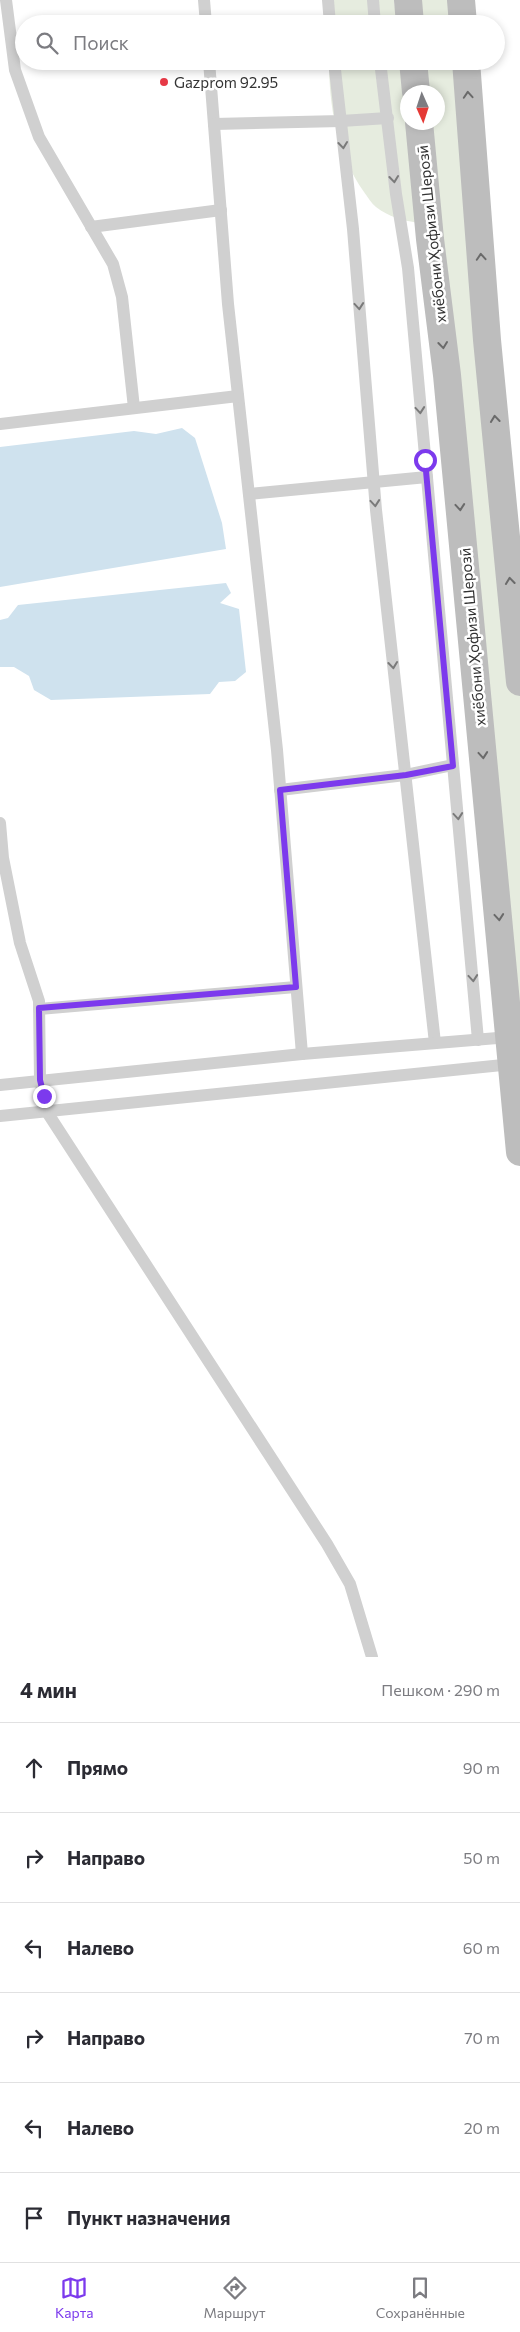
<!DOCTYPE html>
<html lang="ru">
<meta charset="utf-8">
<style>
:root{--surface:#fff;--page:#f2f2f3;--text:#2b2b33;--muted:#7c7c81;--line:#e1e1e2;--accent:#7c3aed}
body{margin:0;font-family:Commissioner,sans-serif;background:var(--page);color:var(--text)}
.compass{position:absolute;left:400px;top:85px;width:45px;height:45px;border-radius:50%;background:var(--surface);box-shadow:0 2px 8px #0003;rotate:177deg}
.stop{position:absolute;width:15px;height:15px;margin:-11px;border:4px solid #7c3aed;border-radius:50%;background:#fff}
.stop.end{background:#7c3aed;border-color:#fff;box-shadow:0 1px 5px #0008}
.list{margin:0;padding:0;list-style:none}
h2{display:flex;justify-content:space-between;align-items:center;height:65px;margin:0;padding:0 20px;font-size:21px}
h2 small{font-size:16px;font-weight:400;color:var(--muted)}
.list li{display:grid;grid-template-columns:32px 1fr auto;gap:15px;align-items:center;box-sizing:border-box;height:90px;padding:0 20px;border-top:1px solid var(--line)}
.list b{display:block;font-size:19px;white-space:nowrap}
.list em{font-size:16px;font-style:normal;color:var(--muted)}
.icon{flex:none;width:28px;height:28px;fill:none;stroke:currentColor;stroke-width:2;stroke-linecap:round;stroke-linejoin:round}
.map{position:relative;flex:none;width:520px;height:1657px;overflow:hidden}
.search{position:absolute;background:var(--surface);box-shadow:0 2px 8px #0003;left:15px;right:15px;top:15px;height:55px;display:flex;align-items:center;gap:12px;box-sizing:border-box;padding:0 18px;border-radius:28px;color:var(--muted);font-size:19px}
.sheet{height:605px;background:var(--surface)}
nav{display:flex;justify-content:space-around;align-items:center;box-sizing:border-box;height:70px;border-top:1px solid var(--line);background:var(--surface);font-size:14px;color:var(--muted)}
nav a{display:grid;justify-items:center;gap:2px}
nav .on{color:var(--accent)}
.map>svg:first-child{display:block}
.green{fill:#e6ecdf}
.water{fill:#cfe2ee}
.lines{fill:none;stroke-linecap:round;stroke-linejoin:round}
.lane{stroke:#d0d0d0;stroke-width:12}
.secondary{stroke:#bdbdbd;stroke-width:28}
.oneway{stroke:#6a6a6a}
.oneway2{stroke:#7a7a7a}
.route{stroke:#7c3aed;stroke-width:6}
.poi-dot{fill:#e63946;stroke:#fff;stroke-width:2}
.labels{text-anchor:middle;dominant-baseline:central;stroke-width:5;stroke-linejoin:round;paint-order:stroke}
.poi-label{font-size:15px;fill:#333;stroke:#fff;text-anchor:start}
.street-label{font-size:15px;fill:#333;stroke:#fff}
</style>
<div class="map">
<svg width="520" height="1657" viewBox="0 0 520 1657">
<rect width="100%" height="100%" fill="#fff"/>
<g class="green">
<polygon points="329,0 394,0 397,24 329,24"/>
<polygon points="415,0 458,0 460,24 418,24"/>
<path d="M329,61H401L418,223C402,220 389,217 376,207C371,203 368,197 364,192C337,154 329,107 329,61Z"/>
<polygon points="421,61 463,61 520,672 520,1097 427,123 438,122 438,92 424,92"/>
</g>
<g class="water">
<polygon points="182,428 195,438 222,523 226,549 0,587 0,447 134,431 156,434"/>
<polygon points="226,583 231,593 220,603 239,609 246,672 235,681 219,682 210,694 51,700 34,690 29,676 14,667 0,667 0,620 8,618 18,605"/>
</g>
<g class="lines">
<g class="lane">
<polyline points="6,0 15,70 39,137 113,264 122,297 134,408"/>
<polyline points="204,0 206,24"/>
<polyline points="328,0 330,24"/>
<polyline points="373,0 375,24"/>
<polyline points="209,61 228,304 277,750 302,1054"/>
<polyline points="334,61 353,229 376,510 435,1043"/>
<polyline points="380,61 396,194 408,268 478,1040"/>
<polyline points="214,124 341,121 388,118"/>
<polyline points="91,227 221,210"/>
<polyline points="0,424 238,396"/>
<polyline points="249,494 427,477"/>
<polyline points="280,790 405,775 453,765"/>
<polyline points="0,823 3,858 20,943 39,1001 40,1080 47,1112 327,1544 350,1584 372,1657"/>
<polyline points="39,1009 296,987"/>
<polyline points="0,1085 302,1054 510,1037"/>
<polyline points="0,1116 513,1064"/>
</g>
<g class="secondary">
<polyline points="408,0 410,24"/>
<polyline points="461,0 463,24"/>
<polyline points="413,61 416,92"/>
<polyline points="466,61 487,340 520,682"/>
<polyline points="419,122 430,239 447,375 520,1152"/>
</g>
</g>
<defs><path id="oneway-chevron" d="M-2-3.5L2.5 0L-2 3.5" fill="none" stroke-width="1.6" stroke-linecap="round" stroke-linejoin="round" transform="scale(1.25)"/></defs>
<g class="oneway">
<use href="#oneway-chevron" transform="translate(468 95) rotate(-94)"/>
<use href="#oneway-chevron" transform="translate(481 257) rotate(-94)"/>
<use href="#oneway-chevron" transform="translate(443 345) rotate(83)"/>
<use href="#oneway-chevron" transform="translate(495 419) rotate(-96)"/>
<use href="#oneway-chevron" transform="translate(460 507) rotate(85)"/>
<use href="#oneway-chevron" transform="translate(510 581) rotate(-96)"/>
<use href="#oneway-chevron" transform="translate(483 755) rotate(85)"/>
<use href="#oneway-chevron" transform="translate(499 917) rotate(85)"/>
</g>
<g class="oneway2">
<use href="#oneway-chevron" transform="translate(343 145) rotate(84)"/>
<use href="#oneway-chevron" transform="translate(394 179) rotate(84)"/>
<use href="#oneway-chevron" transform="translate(359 306) rotate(85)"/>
<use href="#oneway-chevron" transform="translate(420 410) rotate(85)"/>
<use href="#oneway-chevron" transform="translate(375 503) rotate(85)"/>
<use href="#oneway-chevron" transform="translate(393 665) rotate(84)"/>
<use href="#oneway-chevron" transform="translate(458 816) rotate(85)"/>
<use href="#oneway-chevron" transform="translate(473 978) rotate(85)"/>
</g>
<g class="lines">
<polyline class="route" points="44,1096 40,1080 39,1008 296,987 280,790 406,775 453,766 425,460"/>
</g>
<circle class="poi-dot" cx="164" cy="82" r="5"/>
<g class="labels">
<g class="poi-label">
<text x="174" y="82">Gazprom 92.95</text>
</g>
<g class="street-label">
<text transform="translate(431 234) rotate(-96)">хиёбони Ҳофизи Шерозӣ</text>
<text transform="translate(472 637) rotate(-95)">хиёбони Ҳофизи Шерозӣ</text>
</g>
</g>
</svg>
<svg class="compass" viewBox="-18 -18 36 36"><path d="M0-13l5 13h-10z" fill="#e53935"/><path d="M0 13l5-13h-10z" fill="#7c7c81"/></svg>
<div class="stop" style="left:425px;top:460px"></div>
<div class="stop end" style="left:44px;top:1096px"></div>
<div class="search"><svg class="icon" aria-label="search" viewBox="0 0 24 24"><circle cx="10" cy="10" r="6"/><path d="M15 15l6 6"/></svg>Поиск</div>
</div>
<section class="sheet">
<h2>4 мин<small>Пешком · 290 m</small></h2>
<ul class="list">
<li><svg class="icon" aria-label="ahead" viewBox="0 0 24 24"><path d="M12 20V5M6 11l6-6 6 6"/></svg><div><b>Прямо</b></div><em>90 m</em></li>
<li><svg class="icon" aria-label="right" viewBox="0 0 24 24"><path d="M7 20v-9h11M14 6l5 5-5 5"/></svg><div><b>Направо</b></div><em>50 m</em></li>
<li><svg class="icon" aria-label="left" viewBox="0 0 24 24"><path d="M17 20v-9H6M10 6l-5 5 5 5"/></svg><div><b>Налево</b></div><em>60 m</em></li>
<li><svg class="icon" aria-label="right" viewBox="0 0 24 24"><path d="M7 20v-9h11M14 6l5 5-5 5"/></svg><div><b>Направо</b></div><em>70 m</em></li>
<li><svg class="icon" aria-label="left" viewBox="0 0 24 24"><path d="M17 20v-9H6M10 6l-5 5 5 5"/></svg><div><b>Налево</b></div><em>20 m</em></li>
<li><svg class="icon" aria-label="arrive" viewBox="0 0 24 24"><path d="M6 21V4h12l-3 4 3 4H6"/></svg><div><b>Пункт назначения</b></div></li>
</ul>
</section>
<nav>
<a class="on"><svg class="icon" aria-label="map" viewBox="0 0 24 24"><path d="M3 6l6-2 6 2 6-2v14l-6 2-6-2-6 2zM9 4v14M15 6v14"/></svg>Карта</a>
<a><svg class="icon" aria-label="directions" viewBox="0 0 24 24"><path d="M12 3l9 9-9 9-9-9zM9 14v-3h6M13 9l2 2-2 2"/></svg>Маршрут</a>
<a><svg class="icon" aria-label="saved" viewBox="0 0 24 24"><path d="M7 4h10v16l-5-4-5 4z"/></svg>Сохранённые</a>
</nav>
